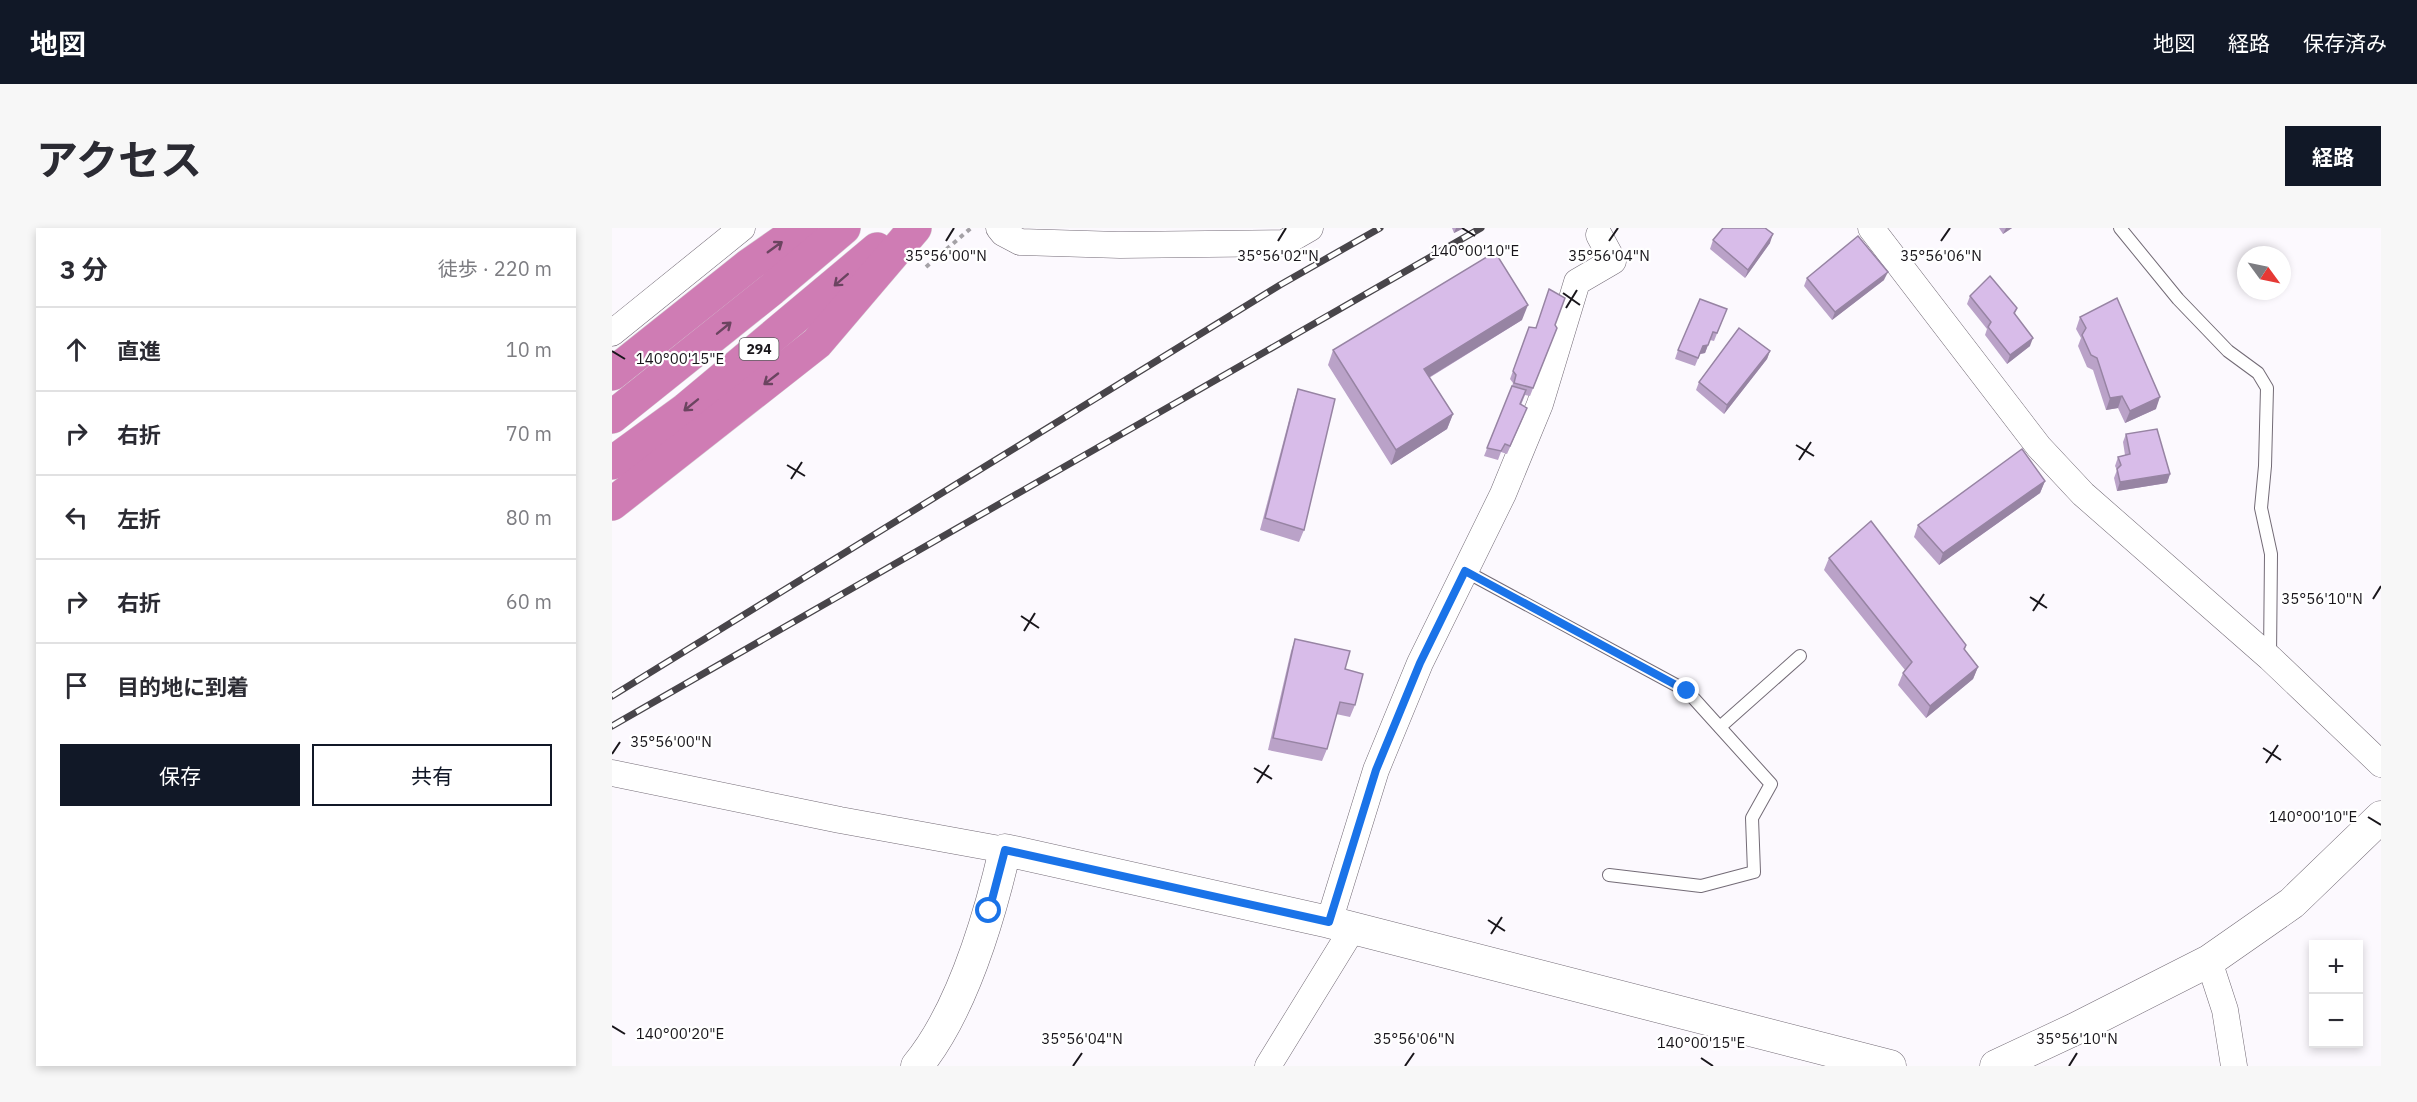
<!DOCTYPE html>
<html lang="ja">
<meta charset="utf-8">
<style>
:root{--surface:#fff;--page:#f7f7f7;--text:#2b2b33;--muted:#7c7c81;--line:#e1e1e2;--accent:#111827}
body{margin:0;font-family:"IBM Plex Sans","Noto Sans JP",sans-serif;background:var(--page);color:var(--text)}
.controls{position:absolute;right:18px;bottom:18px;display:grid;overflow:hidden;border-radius:0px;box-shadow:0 3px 9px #0003}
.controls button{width:54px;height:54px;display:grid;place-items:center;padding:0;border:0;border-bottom:2px solid var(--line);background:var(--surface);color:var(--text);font:30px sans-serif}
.compass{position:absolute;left:1625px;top:18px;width:54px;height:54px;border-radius:50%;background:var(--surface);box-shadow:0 3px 9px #0003;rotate:123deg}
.stop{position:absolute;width:18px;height:18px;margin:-14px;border:4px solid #1a73e8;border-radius:50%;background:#fff}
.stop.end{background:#1a73e8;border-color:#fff;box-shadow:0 2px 6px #0008}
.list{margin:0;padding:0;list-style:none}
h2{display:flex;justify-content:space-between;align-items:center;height:78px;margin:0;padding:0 24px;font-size:26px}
h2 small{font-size:20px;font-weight:400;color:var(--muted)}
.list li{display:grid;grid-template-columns:39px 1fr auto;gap:18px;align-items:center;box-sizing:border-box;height:84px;padding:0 24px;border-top:2px solid var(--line)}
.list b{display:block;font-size:22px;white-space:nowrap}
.list em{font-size:20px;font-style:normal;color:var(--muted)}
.actions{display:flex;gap:12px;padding:18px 24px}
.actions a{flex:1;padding:14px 0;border:2px solid var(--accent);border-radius:0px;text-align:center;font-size:21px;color:var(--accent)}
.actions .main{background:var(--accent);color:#fff}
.icon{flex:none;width:33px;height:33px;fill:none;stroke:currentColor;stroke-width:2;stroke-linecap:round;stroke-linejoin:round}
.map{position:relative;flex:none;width:1769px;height:838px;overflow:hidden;border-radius:0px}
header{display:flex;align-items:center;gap:36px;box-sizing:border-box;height:84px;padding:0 30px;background:var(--accent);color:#fff}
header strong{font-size:28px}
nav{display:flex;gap:33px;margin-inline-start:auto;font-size:21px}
.intro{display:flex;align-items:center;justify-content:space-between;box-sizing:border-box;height:144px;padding:0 36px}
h1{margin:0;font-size:42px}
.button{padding:15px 27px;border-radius:0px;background:var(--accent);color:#fff;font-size:21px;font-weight:700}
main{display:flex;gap:36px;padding:0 36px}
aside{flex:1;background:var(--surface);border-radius:0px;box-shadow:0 3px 9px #0003}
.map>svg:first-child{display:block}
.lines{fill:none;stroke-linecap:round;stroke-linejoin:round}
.service-casing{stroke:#736b76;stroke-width:14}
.minor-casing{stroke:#736b76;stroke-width:27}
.tertiary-casing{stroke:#736b76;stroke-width:33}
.trunk-casing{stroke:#d6d5d6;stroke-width:34}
.path{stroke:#a4a1a6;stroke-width:4;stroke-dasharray:4.5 4.5;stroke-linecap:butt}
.service{stroke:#fff;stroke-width:12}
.minor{stroke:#fff;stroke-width:26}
.tertiary{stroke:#fff;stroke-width:32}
.trunk{stroke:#cf7cb4;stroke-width:33}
.rail-casing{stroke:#48454a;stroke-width:7}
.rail{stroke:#fff;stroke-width:4.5;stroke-dasharray:14;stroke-linecap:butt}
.wall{fill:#baa2c8}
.shaded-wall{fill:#9784a3}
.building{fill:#d8bce9;stroke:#9784a3;stroke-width:1.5}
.oneway{stroke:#6b4460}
.route{stroke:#1a73e8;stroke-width:8}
.ticks{fill:none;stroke:#19161b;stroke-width:2}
.labels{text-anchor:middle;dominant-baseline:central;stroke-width:4.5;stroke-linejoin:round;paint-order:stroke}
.shield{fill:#fff;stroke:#5e5c5f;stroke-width:1.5}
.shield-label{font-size:14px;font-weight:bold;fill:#19161b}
.ticks-label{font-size:15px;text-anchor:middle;fill:#19161b;stroke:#fff;stroke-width:4.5;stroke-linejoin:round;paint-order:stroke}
</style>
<header>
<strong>地図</strong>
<nav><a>地図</a><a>経路</a><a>保存済み</a></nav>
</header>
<div class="intro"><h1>アクセス</h1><a class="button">経路</a></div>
<main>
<aside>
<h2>3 分<small>徒歩 · 220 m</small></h2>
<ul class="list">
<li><svg class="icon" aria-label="ahead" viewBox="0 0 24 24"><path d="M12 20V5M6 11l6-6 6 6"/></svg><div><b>直進</b></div><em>10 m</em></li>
<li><svg class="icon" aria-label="right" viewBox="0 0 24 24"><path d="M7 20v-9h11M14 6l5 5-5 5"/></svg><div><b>右折</b></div><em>70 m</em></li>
<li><svg class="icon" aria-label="left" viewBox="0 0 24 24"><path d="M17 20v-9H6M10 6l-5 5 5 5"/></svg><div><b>左折</b></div><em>80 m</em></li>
<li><svg class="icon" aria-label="right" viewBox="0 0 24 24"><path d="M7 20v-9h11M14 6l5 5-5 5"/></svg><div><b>右折</b></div><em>60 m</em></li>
<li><svg class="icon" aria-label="arrive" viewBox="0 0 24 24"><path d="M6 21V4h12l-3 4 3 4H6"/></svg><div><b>目的地に到着</b></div></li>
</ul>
<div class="actions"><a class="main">保存</a><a>共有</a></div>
</aside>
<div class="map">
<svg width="1769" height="838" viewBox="0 0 1769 838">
<rect width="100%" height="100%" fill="#fcf9fe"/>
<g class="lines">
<g class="service-casing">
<g id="service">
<polyline points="1508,0 1566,71 1616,123 1646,145 1655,160 1653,238 1649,280 1659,326 1658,428"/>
<polyline points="853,343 1075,463 1159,556 1140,590 1142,644 1089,658 997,647"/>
<polyline points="1108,499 1188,428"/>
</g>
</g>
<g class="minor-casing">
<g id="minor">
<polyline points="387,0 391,5 408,14 508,17 672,15 698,0"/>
<polyline points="1259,0 1427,219 1471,266 1658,430 1769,536"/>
<polyline points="0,105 130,0"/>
<polyline points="0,545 228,592 393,622"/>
<polyline points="717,694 764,542 808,435 891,266 928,176 965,54 1001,33 987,7"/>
<polyline points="1597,733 1613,782 1622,838"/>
<polyline points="656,838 741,700"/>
</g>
</g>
<g class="tertiary-casing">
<g id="tertiary">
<path d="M305,838C350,783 377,691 393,622L717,694L1278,838"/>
<polyline points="1384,838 1463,801 1597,733 1680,675 1769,589"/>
</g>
</g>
<g class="trunk-casing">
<g id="trunk">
<polyline points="0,146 137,37 190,0"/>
<polyline points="0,189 160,61 232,0"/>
<polyline points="0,235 74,181 265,21"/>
<polyline points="0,276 205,115 303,0"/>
</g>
</g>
<polyline class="path" points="314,39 359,0"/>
<use href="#service" class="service"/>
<use href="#minor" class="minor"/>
<use href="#tertiary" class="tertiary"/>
<use href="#trunk" class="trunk"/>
<g class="rail-casing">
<g id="rail">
<polyline points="0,468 668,57 768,0"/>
<polyline points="0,498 869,0"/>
</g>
</g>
<use href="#rail" class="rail"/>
</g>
<g class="wall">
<polygon points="840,0 852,0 842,5"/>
<polygon points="1387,0 1400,0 1391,6"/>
<polygon points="1101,12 1158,15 1133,50 1098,21"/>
<polygon points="1195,50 1272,52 1220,92 1192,58"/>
<polygon points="1358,68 1405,80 1403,85 1418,118 1395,136 1373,107 1375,101 1355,76"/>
<polygon points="1115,81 1102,113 1098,112 1093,125 1088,126 1083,138 1063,131 1066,122"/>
<polygon points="1468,89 1544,181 1513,195 1506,180 1494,182 1481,142 1475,139 1466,118 1469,110 1464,101"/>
<polygon points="910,92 817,150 841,186 835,201 779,237 716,137 721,122"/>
<polygon points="943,97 945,100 918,168 913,167 909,177 912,188 895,226 889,224 886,232 872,228 900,158 901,155 898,151 917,99 923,100"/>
<polygon points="1158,123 1155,131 1112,186 1084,162 1087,154"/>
<polygon points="686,161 692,302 687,314 648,302 682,173"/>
<polygon points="1514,206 1558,246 1555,255 1505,263 1502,250 1505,242 1503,238 1506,229 1513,227 1511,214"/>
<polygon points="1433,253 1428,265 1327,337 1302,309 1306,297"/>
<polygon points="1217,330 1354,417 1353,422 1366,439 1361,451 1314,490 1286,457 1291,445 1293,442 1212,342"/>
<polygon points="683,411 733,441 743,477 738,489 724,486 715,521 710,533 656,522 679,423"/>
</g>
<g class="shaded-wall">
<polygon points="844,0 852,0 842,5"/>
<polygon points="1394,0 1400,0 1391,6"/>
<polygon points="1161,6 1158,15 1133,50 1136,42"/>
<polygon points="1276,44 1272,52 1220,92 1223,84"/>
<polygon points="916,77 910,92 806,156 812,141"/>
<polygon points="1421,110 1418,118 1395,136 1398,127"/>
<polygon points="1096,117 1093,125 1088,126 1091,118"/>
<polygon points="1158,123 1155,131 1112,186 1115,177"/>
<polygon points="1510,168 1506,180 1494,182 1498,170"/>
<polygon points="1548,169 1544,181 1513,195 1518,183"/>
<polygon points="841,186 835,201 779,237 784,222"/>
<polygon points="1558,246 1555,255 1505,263 1508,254"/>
<polygon points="1433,253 1428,265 1327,337 1331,325"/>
<polygon points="1366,439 1361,451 1314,490 1318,478"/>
</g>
<g class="building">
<polygon points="1111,0 1153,0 1161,6 1136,42 1101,12"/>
<polygon points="1246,8 1276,44 1223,84 1195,50"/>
<polygon points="883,24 916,77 812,141 841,186 784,222 721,122"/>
<polygon points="1378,48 1405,80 1402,85 1421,110 1398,127 1376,99 1379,94 1358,68"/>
<polygon points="937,61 953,70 943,97 945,100 921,160 902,155 904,147 901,143 917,99 924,100"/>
<polygon points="1505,70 1548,169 1518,183 1510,168 1498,170 1485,130 1479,127 1470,107 1474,100 1468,89"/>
<polygon points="1088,71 1115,81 1105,105 1101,104 1096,117 1091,118 1086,130 1066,122"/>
<polygon points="1127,100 1158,123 1115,177 1087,154"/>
<polygon points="900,158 914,162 908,176 915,180 898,218 893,216 889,223 875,220"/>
<polygon points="686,161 723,171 692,302 653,290"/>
<polygon points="1545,201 1558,246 1508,254 1505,241 1509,237 1506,229 1518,226 1514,206"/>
<polygon points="1410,221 1433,253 1331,325 1306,297"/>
<polygon points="1259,293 1354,417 1352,421 1366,439 1318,478 1291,445 1300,434 1217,330"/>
<polygon points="683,411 738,423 733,441 751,446 743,477 728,474 715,521 661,510"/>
</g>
<defs><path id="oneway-shaft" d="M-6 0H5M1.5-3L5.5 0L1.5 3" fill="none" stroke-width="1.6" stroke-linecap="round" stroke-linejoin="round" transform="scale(1.5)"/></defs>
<g class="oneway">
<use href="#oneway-shaft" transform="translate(163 19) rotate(-36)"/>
<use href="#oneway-shaft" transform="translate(229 52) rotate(139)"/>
<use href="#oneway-shaft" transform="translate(112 100) rotate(-39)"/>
<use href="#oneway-shaft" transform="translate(159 151) rotate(142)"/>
<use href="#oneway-shaft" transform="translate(79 177) rotate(141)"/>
</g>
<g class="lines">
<polyline class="route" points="377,683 393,622 717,694 764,542 808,435 853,343 1075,463"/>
</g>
<path class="ticks" d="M850,0L863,8M334,13L342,0M666,13L674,0M997,13L1006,0M1329,13L1338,0M951,65L968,77M954,80L965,62M0,123L13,131M1184,217L1202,228M1187,232L1199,214M175,237L193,248M179,251L190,234M1418,369L1435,380M1761,371L1769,358M1421,383L1432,366M409,388L427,400M412,403L423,385M1651,520L1669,532M0,526L8,514M1654,535L1666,517M642,540L660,551M645,555L657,537M1756,589L1769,597M876,692L893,703M879,706L890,689M0,798L13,806M1089,830L1101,838M461,838L470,825M793,838L802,825M1457,838L1465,825"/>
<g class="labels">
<rect class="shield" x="127.5" y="110" width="39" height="22" rx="4.5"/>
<g class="shield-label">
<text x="147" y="121">294</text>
</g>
</g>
<g class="ticks-label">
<text x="863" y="28">140°00'10"E</text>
<text x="334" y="33">35°56'00"N</text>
<text x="666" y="33">35°56'02"N</text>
<text x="997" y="33">35°56'04"N</text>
<text x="1329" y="33">35°56'06"N</text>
<text x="68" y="136">140°00'15"E</text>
<text x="1710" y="376">35°56'10"N</text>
<text x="59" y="519">35°56'00"N</text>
<text x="1701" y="594">140°00'10"E</text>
<text x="68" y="811">140°00'20"E</text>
<text x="470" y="816">35°56'04"N</text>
<text x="802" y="816">35°56'06"N</text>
<text x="1465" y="816">35°56'10"N</text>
<text x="1089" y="820">140°00'15"E</text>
</g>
</svg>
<div class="controls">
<button>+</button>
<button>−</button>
</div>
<svg class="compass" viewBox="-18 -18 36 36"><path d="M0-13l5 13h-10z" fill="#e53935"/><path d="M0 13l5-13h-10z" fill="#7c7c81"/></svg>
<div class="stop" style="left:377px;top:683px"></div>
<div class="stop end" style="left:1075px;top:463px"></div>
</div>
</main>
